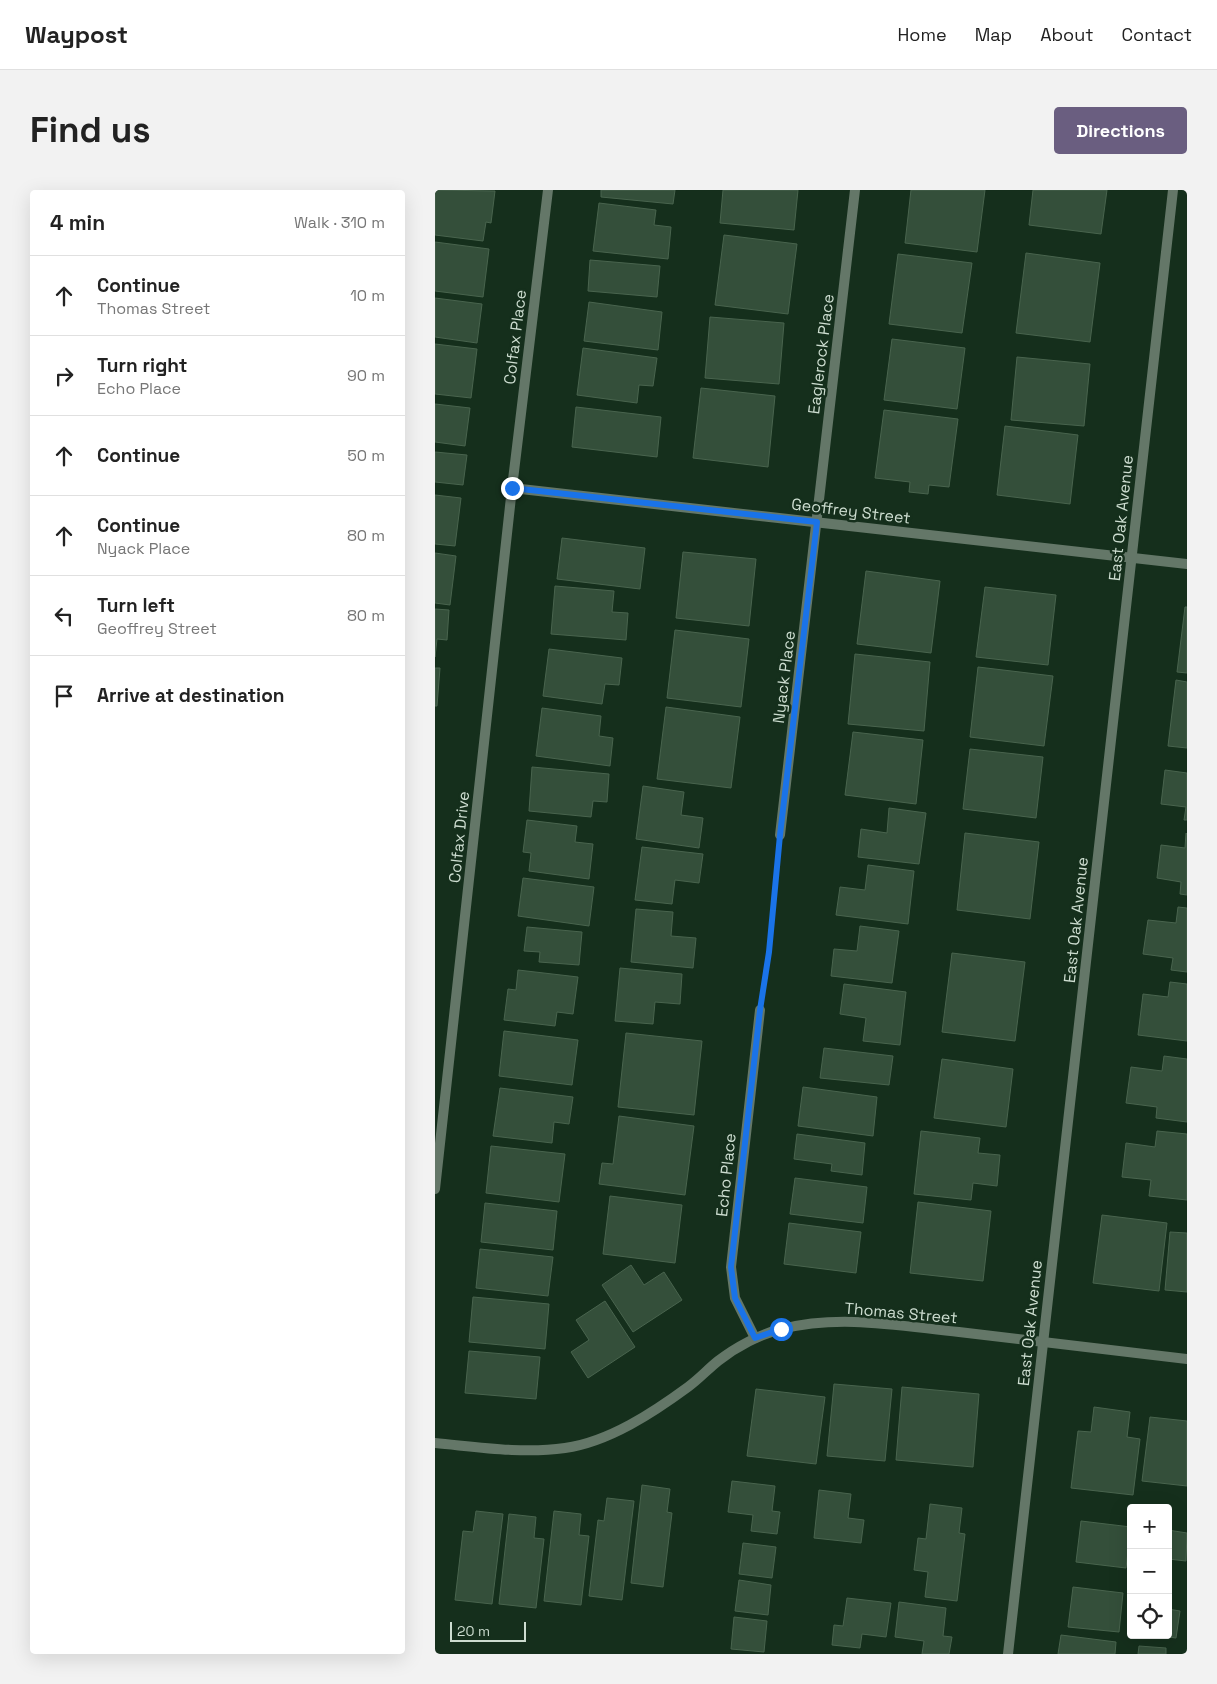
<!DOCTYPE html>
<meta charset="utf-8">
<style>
:root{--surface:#fff;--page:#f2f2f2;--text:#222;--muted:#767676;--line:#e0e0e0;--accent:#6a5e80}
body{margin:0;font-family:"Space Grotesk",sans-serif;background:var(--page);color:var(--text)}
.controls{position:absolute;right:15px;bottom:15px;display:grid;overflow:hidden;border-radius:5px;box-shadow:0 5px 20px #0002}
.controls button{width:45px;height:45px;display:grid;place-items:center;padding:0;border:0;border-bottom:1px solid var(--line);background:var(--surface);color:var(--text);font:25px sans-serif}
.scale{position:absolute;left:15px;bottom:12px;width:76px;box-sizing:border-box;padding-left:5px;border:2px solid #cdddd0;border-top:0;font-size:14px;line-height:18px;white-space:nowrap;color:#cdddd0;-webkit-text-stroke:4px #152f1c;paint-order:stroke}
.stop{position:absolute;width:15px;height:15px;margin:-11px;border:4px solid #1a73e8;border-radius:50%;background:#fff}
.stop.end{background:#1a73e8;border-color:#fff;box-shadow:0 1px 5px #0008}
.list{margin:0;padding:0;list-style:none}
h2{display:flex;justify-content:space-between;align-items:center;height:65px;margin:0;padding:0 20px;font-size:21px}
h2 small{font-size:16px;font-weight:400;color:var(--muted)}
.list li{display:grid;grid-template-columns:32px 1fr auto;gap:15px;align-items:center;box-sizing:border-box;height:80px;padding:0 20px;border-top:1px solid var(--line)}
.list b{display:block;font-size:19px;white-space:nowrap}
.list p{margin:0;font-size:16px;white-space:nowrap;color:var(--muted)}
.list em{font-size:16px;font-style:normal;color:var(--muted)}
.icon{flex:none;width:28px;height:28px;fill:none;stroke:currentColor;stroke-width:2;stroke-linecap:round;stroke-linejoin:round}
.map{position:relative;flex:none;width:752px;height:1464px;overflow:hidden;border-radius:5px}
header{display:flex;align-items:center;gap:30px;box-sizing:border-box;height:70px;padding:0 25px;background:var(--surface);border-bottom:1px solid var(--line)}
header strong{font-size:24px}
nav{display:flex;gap:28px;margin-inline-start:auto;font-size:18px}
.intro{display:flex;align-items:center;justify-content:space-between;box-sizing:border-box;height:120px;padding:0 30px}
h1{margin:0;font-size:35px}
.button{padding:12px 22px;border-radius:5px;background:var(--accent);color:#fff;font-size:18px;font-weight:700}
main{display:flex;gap:30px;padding:0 30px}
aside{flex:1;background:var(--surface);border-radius:5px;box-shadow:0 5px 20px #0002}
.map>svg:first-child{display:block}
.building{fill:#344f3a;stroke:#49644e}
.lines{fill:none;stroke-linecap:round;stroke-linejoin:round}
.path{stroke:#6e8474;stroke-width:3;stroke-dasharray:4 2.5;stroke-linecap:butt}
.minor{stroke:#647768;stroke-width:10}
.route{stroke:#1a73e8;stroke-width:6}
.labels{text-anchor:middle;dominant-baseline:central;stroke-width:5;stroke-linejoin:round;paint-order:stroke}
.street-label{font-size:16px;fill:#cdddd0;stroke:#152f1c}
</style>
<header>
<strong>Waypost</strong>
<nav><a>Home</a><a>Map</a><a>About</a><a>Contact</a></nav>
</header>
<div class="intro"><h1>Find us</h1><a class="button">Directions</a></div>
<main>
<aside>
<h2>4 min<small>Walk · 310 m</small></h2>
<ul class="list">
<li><svg class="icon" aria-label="ahead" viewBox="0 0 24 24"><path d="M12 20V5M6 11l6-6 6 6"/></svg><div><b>Continue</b><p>Thomas Street</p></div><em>10 m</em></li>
<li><svg class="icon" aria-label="right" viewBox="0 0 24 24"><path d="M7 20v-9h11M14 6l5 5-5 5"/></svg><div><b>Turn right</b><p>Echo Place</p></div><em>90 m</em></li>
<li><svg class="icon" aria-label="ahead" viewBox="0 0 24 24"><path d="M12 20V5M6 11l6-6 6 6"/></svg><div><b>Continue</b></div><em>50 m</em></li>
<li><svg class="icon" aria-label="ahead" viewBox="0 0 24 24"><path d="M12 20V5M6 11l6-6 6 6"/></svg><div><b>Continue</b><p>Nyack Place</p></div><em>80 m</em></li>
<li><svg class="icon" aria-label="left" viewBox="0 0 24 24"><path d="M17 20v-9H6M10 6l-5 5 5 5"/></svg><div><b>Turn left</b><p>Geoffrey Street</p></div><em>80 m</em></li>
<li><svg class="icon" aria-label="arrive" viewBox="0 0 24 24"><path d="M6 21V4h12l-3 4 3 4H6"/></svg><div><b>Arrive at destination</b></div></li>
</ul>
</aside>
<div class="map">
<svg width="752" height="1464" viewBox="0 0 752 1464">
<rect width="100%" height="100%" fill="#152f1c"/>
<g class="building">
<polygon points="0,0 60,1 56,33 51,32 48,51 0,45"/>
<polygon points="166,0 240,0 238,14 166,7"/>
<polygon points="288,0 363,0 359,40 285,33"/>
<polygon points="476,0 550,0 542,62 470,53"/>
<polygon points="598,0 672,0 666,44 594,35"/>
<polygon points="164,13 221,20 219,35 236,37 233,69 158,61"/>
<polygon points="289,45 362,54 353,124 280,115"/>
<polygon points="0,52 54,59 48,107 0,101"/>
<polygon points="591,63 665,73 655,152 581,143"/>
<polygon points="463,64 537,73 527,143 454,134"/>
<polygon points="155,70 225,76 222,107 153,101"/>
<polygon points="0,108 47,114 42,153 0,147"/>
<polygon points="154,112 227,122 223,160 149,151"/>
<polygon points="275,127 349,133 344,194 270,188"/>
<polygon points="457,149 530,158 522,219 449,210"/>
<polygon points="0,154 42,159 36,208 0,204"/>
<polygon points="148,158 222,168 218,196 204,195 202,213 142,205"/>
<polygon points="582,167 655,174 649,236 576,230"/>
<polygon points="266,198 340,206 333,277 258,268"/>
<polygon points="0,214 35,218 30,256 0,252"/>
<polygon points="141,217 226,227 222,267 137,257"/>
<polygon points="449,220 523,229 514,297 494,295 493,304 474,302 475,292 440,288"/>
<polygon points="570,236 643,245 635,314 562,305"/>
<polygon points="0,262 32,265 28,295 0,292"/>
<polygon points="0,305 26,308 20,356 0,354"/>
<polygon points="127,348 210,358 205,399 122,389"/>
<polygon points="248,362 321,369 314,436 241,428"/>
<polygon points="0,363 21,366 15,415 0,413"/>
<polygon points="431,381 505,391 496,463 422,454"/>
<polygon points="120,396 179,401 177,422 193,423 191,450 116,444"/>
<polygon points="550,397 621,405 613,475 541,467"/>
<polygon points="750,417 752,417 752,483 742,482"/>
<polygon points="0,419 14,420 12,450 2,449 0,467"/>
<polygon points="240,440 314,449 306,517 232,508"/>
<polygon points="114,459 187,468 184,495 170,494 167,514 108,506"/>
<polygon points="420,464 495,472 489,541 413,534"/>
<polygon points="543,477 618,486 609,556 535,547"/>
<polygon points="0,478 5,478 2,516 0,516"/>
<polygon points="741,490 752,492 752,558 733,556"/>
<polygon points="231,517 305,527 296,598 222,589"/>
<polygon points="107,518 166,526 164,546 178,548 175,576 101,566"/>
<polygon points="418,542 488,550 481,614 410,605"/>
<polygon points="535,559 608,567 601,628 528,619"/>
<polygon points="97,577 174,584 172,612 158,611 156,627 94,621"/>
<polygon points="730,580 752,583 752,630 749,630 751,617 726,614"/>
<polygon points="208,596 249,602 246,625 268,628 264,658 201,649"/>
<polygon points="454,618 491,623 484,674 423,667 426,639 452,643"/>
<polygon points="92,630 142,636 140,652 158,654 154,689 94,681 96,663 88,662"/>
<polygon points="530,643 604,652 595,729 522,720"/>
<polygon points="751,643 752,644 752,705 745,704 746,692 722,688 726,655 750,658"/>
<polygon points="207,657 268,664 264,693 240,690 237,714 200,710"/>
<polygon points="433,675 479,681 473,734 401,725 405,697 430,700"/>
<polygon points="88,688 159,697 154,736 83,726"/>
<polygon points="743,717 752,718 752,782 736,780 738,768 708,764 713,730 741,733"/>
<polygon points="201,719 238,722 236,746 261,748 258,778 196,772"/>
<polygon points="425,736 464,741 457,793 396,786 399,759 422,761"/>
<polygon points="92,737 147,742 144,775 104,772 105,762 89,761"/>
<polygon points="517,763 590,772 580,851 507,842"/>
<polygon points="185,778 247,784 245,814 220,812 218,834 180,831"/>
<polygon points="83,780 143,787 138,824 122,822 120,836 69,830 73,799 81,800"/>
<polygon points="735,792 752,794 752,851 703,845 708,804 733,807"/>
<polygon points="409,794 471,802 465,855 428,851 431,828 405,824"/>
<polygon points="69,841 143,850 137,895 64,886"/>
<polygon points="191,843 267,851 259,925 183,917"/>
<polygon points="389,858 458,866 454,895 385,888"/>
<polygon points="729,866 752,869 752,932 721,928 722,917 691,913 696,877 727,881"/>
<polygon points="507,869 578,879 571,937 499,928"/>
<polygon points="368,897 442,907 438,946 363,936"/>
<polygon points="65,898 138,907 134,934 119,932 117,953 58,946"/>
<polygon points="184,926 259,936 250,1005 164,994 167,973 178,974"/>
<polygon points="486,941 545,948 543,963 565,965 562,996 538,993 536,1010 479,1004"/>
<polygon points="722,941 752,944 752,1010 714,1006 716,990 687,987 691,953 720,957"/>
<polygon points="362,944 430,953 427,985 396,981 397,974 359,969"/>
<polygon points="56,956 130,964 124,1012 51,1003"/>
<polygon points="360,988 432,997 428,1033 355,1024"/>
<polygon points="175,1006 247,1015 240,1073 168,1064"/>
<polygon points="483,1012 556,1021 548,1091 475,1083"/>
<polygon points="50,1013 122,1021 118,1060 46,1052"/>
<polygon points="667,1025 732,1033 724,1101 658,1093"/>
<polygon points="354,1033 426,1042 421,1083 349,1074"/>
<polygon points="735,1042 752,1043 752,1102 730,1100"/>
<polygon points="45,1059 118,1067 113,1106 41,1098"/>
<polygon points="196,1075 209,1095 229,1082 247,1110 198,1142 167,1095"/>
<polygon points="38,1107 114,1114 110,1159 34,1152"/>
<polygon points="170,1111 200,1157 153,1188 136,1162 154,1150 141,1130"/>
<polygon points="34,1161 105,1167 101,1209 30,1203"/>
<polygon points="399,1194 457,1199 450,1271 392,1266"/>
<polygon points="467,1197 544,1204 538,1277 461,1270"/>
<polygon points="321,1199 390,1207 381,1274 312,1266"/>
<polygon points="659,1217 695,1222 692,1247 705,1249 698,1305 636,1298 643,1241 656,1242"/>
<polygon points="715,1227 752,1231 752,1296 707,1291"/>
<polygon points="297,1291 340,1296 337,1321 345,1322 342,1344 316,1341 318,1325 293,1322"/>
<polygon points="207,1295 235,1299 232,1322 237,1323 228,1397 196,1393"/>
<polygon points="384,1300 416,1304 413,1328 429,1330 426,1353 379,1348"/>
<polygon points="172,1308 199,1311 187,1410 154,1406 163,1330 169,1331"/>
<polygon points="495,1314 527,1318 524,1343 530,1344 522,1411 490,1407 493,1382 479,1380 483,1348 491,1349"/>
<polygon points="41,1321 68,1324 57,1414 20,1410 28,1341 38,1342"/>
<polygon points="119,1321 146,1324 144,1345 154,1346 146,1415 109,1411"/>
<polygon points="74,1324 101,1327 99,1348 109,1349 101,1418 64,1414"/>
<polygon points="646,1331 696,1337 691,1378 641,1372"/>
<polygon points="733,1340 752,1343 751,1371 733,1369"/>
<polygon points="308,1353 341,1357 337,1388 304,1384"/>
<polygon points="304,1390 336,1395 333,1425 300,1421"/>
<polygon points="638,1397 688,1403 684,1442 633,1437"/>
<polygon points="412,1408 456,1413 451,1447 427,1444 425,1458 397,1455 399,1435 408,1436"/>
<polygon points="464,1412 511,1418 508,1446 517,1447 514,1464 487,1464 489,1451 460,1447"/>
<polygon points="733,1419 745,1421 741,1448 717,1445 733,1445"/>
<polygon points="299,1427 332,1431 329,1462 296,1459"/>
<polygon points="626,1445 681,1452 680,1464 623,1464"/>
<polygon points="704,1456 731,1458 731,1464 703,1464"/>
</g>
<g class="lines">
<polyline class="path" points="327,804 334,763 344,662"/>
<g class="minor">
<polyline points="77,298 752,374"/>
<polyline points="345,645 420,0"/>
<polyline points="0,999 77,298 113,0"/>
<polyline points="320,1148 300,1108 296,1077 325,820"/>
<path d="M0,1253C43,1257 87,1264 130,1258C174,1252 219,1222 253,1197C264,1189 273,1179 283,1171C301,1157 325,1144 347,1139C405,1124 465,1136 524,1142C600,1151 676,1160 752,1169"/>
<polyline points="573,1464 738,0"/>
</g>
</g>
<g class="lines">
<polyline class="route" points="77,298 382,332 345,645 334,762 325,820 296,1077 300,1108 320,1148 346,1139"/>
</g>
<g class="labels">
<g class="street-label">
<text transform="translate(80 147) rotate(-83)">Colfax Place</text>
<text transform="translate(386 164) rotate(-83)">Eaglerock Place</text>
<text transform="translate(416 321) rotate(7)">Geoffrey Street</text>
<text transform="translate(686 328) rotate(-84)">East Oak Avenue</text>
<text transform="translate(349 487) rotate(-83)">Nyack Place</text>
<text transform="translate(24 647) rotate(-84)">Colfax Drive</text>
<text transform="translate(641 730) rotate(-84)">East Oak Avenue</text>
<text transform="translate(291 985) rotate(-84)">Echo Place</text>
<text transform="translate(466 1123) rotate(5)">Thomas Street</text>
<text transform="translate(595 1133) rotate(-84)">East Oak Avenue</text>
</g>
</g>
</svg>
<div class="controls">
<button>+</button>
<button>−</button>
<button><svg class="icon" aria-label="locate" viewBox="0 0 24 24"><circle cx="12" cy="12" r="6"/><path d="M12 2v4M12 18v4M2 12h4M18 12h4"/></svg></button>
</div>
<div class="scale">20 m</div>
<div class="stop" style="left:346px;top:1139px"></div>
<div class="stop end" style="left:77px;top:298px"></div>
</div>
</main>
